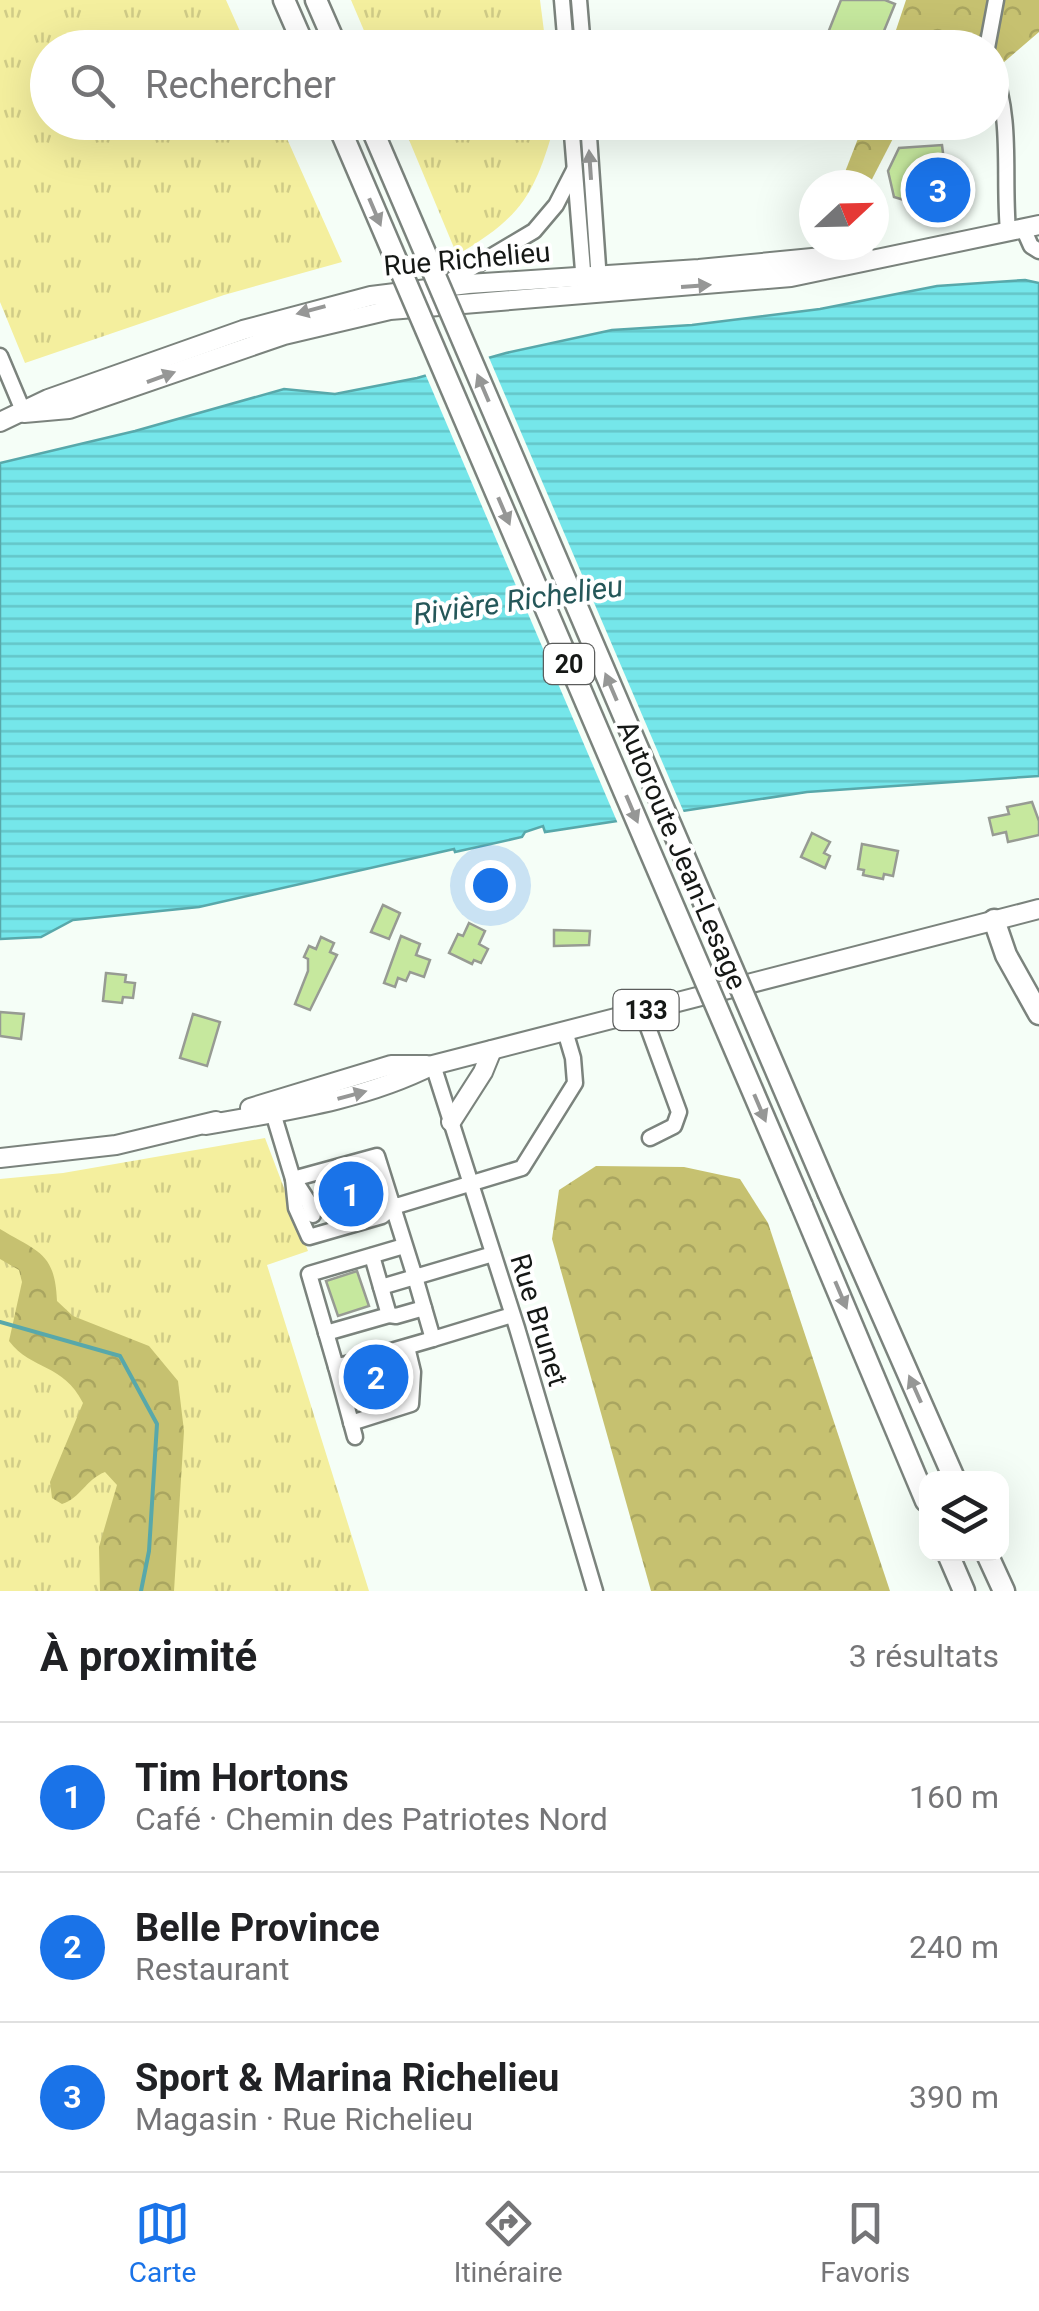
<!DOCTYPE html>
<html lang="fr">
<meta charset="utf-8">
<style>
:root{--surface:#fff;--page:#f6f6f6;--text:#202124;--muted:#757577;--line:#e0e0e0;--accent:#1a73e8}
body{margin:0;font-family:Roboto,sans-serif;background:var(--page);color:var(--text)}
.controls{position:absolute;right:30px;bottom:30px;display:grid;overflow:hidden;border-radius:20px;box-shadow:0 10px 40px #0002}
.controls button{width:90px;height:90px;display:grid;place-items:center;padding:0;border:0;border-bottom:2px solid var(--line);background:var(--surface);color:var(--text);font:50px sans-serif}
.compass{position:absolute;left:799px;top:170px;width:90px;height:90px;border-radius:50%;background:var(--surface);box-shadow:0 10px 40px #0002;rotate:68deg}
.you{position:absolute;left:490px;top:885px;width:35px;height:35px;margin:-25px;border:8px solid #fff;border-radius:50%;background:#1a73e8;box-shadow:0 0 0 15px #1a73e833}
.badge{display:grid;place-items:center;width:65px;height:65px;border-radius:50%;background:var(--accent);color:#fff;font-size:32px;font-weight:700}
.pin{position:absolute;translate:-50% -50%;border:5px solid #fff;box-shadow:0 2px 10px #0006}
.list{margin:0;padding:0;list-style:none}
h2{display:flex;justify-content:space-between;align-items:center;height:130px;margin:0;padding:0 40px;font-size:42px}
h2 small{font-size:32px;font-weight:400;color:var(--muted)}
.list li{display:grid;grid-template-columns:65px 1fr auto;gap:30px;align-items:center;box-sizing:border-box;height:150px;padding:0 40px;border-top:2px solid var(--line)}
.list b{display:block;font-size:38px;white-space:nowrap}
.list p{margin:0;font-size:32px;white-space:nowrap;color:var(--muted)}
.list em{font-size:32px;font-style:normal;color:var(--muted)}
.icon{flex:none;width:55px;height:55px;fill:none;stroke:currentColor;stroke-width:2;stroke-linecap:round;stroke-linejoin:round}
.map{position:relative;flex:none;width:1039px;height:1591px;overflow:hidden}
.search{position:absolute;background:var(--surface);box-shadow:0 10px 40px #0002;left:30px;right:30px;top:30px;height:110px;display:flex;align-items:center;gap:25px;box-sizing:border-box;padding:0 35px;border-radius:55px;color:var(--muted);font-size:38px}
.sheet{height:580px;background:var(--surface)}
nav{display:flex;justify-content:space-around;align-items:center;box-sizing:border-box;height:140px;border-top:2px solid var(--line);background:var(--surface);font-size:28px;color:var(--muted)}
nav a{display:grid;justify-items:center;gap:5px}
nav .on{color:var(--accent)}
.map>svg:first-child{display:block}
.grass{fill:url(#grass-tufts)}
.forest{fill:url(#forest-crowns)}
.water{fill:url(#water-rules);stroke:#58a8aa;stroke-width:2.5}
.pier{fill:#f5fef7}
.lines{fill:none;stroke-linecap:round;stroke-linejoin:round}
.stream{stroke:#58a8aa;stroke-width:4}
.building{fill:#c6e89e;stroke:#979b93;stroke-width:2.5}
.minor-casing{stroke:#7b837d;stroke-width:19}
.major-casing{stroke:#7b837d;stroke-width:22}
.highway-casing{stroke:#7b837d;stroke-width:25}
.minor{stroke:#fff;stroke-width:14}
.major{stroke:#fff;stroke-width:18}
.highway{stroke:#fff;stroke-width:20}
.highway-bridge-casing{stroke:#7b837d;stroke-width:25;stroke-linecap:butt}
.highway-bridge{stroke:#fff;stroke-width:20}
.oneway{fill:#969796}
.labels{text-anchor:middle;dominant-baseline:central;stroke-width:8;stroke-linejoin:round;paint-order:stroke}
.shield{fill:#fff;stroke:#5b5d5c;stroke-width:2.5}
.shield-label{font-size:25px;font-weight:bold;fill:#151816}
.street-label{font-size:28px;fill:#151816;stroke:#fff}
.water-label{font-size:30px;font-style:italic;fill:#255759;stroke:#fff}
</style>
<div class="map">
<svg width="1039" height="1591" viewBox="0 0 1039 1591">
<defs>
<pattern id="grass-tufts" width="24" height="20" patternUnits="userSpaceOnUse" patternTransform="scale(2.5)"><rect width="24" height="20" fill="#f4ef9e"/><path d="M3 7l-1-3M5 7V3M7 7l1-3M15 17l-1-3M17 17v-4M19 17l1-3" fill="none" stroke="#d0cc87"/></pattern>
<pattern id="forest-crowns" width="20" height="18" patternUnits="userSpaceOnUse" patternTransform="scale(2.5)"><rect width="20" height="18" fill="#c6c170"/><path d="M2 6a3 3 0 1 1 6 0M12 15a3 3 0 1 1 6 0" fill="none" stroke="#a9a560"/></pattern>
<pattern id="water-rules" width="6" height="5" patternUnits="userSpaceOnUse" patternTransform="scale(2.5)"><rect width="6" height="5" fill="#75e6ea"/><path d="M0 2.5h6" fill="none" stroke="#64c5c8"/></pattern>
</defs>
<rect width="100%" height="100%" fill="#f5fef7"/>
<g class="grass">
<polygon points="0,0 226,0 247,47 48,48 48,122 280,123 342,262 224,295 25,363 0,302"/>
<polygon points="351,0 540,0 546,47 371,47"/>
<path d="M402,123H555C535,194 522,217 457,255Z"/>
<polygon points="265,1138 308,1251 267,1265 369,1591 0,1591 0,1179 63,1173"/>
</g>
<g class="forest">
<polygon points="906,0 1039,0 1039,32 1003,63 999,85 992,95 992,48 890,48"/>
<polygon points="864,123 901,123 869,185 840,185"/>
<polygon points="596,1166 684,1167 740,1179 768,1223 890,1591 651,1591 552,1239 559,1190"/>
<path d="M0,1229C38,1252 55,1252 57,1301L73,1316L149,1346L178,1381L184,1431L174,1591H100L99,1547L117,1485L105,1472C85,1480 81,1498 62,1504L52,1498L50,1482L83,1403C63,1363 32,1371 9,1341L22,1282L19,1270L0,1259Z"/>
</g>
<polygon class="water" points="1025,280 1039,283 1039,776 807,792 545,832 543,826 525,832 522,837 455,852 454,849 199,907 73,920 41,937 0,939 0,463 135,431 284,389 335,394 417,378 506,353 612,330 692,325 820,309 937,286"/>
<polygon class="pier" points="487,353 685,815 619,826 424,371"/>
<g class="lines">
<polyline class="stream" points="0,1322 120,1356 157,1424 149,1551 141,1591"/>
</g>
<g class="building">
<polygon points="841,0 885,0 895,4 877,48 822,48"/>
<polygon points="942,145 948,193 927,196 927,207 894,197 888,171 899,148"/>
<polygon points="1032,802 1039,821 1039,835 1008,842 1006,832 993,835 989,818 1009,814 1007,807"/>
<polygon points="812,833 830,842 824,853 830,856 825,868 801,857"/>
<polygon points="862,844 898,851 893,876 884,874 883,879 863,875 864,870 858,869"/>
<polygon points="383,905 400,913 389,939 371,932"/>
<polygon points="469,923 485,931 479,944 488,949 481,963 474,960 472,964 449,953 458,934 463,936"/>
<polygon points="554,930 590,931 589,945 554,946"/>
<polygon points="401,936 420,944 416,955 430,960 424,977 410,972 406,981 398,978 395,987 384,983"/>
<polygon points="321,937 334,943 330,952 337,955 310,1010 295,1004 308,971 308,959 304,957 309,946 316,949"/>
<polygon points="106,973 126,975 125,982 135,983 133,998 123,997 122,1003 103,1001"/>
<polygon points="0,1012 24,1014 21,1039 0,1036"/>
<polygon points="193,1014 220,1022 207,1066 180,1058"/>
<polygon points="360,1172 372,1208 332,1219 320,1184"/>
<polygon points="357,1271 369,1306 338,1316 326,1281"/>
<polygon points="394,1361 402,1385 401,1395 371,1405 360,1371"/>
</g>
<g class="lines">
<g class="minor-casing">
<g id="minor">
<polyline points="562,0 566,48"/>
<polyline points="579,0 583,48"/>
<polyline points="987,48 996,0"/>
<path d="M992,65C1013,122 1003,172 1008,231"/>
<polyline points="571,122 584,283"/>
<polyline points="588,122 599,281"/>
<polyline points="1023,228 1031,246 1039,251"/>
<polyline points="443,285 534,231 556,205 574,170"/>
<polyline points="0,356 24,413"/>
<polyline points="642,1011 679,1112 674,1126 650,1138"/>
<polyline points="433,1065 517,1328 595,1591"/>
<polyline points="270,1103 293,1179 377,1156 393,1207 522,1168 575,1083 573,1058 565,1031"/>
<polyline points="293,1179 296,1208 309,1237 382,1216 393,1207 415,1277 493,1254"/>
<polyline points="297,1184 308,1201 313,1215"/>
<polyline points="404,1246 309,1274 336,1367 433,1339"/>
<polyline points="381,1287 415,1277 433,1339 512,1315"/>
<polyline points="389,1315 396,1316 424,1308"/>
<polyline points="326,1333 389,1315 372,1256"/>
<polyline points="336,1367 355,1437"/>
<polyline points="351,1423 411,1404 413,1372 407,1347"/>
</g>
</g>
<g class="major-casing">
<g id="major">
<polyline points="24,413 69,409 284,335 390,310 791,277 1039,225"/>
<polyline points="0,422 48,399 243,330 371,296 468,284 699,269 864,253"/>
<polyline points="250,1108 391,1065 427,1065"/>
<polyline points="451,1122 483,1072 492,1050"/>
<path d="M206,1125C283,1111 362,1101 433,1065L1039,909"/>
<polyline points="0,1158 116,1145 216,1121"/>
</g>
</g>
<g class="highway-casing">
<g id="highway">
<polyline points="284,0 305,48"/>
<polyline points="316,0 337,48"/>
<polyline points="994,920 1006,955 1039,1014"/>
<polyline points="829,1194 954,1478"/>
<polyline points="802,1206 926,1501"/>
<polyline points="948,1554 964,1591"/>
<polyline points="987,1554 1004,1591"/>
</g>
</g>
<use href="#minor" class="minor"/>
<use href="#major" class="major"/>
<use href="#highway" class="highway"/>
<g class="highway-bridge-casing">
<g id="highway-bridge">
<polyline points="337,122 802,1206"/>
<polyline points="369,122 829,1194"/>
</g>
</g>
<use href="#highway-bridge" class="highway-bridge"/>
</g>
<defs><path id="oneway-solid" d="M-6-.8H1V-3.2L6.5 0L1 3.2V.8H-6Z" transform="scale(2.5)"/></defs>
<g class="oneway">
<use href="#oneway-solid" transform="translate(590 165) rotate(-94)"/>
<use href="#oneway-solid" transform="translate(375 212) rotate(67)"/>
<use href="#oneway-solid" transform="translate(696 286) rotate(-4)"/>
<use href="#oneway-solid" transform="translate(311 310) rotate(165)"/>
<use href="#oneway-solid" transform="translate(161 377) rotate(-20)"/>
<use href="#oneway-solid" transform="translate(483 388) rotate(-113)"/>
<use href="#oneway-solid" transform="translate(504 511) rotate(67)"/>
<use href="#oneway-solid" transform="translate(611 687) rotate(-113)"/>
<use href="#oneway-solid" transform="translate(632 809) rotate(67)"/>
<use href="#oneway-solid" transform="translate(352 1095) rotate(-15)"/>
<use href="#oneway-solid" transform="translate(760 1108) rotate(67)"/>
<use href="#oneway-solid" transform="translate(841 1295) rotate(67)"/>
<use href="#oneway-solid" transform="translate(915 1389) rotate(-114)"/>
</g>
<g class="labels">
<g class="shield">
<rect x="544" y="644" width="50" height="40" rx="8"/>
<rect x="613.5" y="990" width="65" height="40" rx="8"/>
</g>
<g class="shield-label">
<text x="569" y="664">20</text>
<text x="646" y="1010">133</text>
</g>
<g class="street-label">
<text transform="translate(467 259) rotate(-5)">Rue Richelieu</text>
<text transform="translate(682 855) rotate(67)">Autoroute Jean-Lesage</text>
<text transform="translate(539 1320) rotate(73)">Rue Brunet</text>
</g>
<g class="water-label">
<text transform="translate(518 600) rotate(-8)">Rivière Richelieu</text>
</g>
</g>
</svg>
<div class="controls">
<button><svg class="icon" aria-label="layers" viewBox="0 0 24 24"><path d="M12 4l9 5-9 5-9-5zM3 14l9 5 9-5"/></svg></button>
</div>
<svg class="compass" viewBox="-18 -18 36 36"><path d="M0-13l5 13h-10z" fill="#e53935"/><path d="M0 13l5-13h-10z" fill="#757577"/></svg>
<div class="you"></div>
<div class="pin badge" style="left:351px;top:1194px">1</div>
<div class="pin badge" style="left:376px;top:1377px">2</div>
<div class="pin badge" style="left:938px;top:190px">3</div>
<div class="search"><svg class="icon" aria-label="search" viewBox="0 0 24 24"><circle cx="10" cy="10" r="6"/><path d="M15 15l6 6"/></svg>Rechercher</div>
</div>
<section class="sheet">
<h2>À proximité<small>3 résultats</small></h2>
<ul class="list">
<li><span class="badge">1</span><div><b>Tim Hortons</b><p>Café · Chemin des Patriotes Nord</p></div><em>160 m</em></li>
<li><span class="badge">2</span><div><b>Belle Province</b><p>Restaurant</p></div><em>240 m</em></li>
<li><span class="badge">3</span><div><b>Sport &amp; Marina Richelieu</b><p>Magasin · Rue Richelieu</p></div><em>390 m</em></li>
</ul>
</section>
<nav>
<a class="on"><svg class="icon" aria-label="map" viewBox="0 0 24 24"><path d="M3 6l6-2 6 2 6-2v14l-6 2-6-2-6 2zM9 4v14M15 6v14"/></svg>Carte</a>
<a><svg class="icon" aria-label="directions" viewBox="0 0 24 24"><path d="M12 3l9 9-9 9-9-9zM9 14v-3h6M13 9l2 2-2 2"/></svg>Itinéraire</a>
<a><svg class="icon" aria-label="saved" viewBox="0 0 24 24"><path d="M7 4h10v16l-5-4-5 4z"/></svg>Favoris</a>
</nav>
